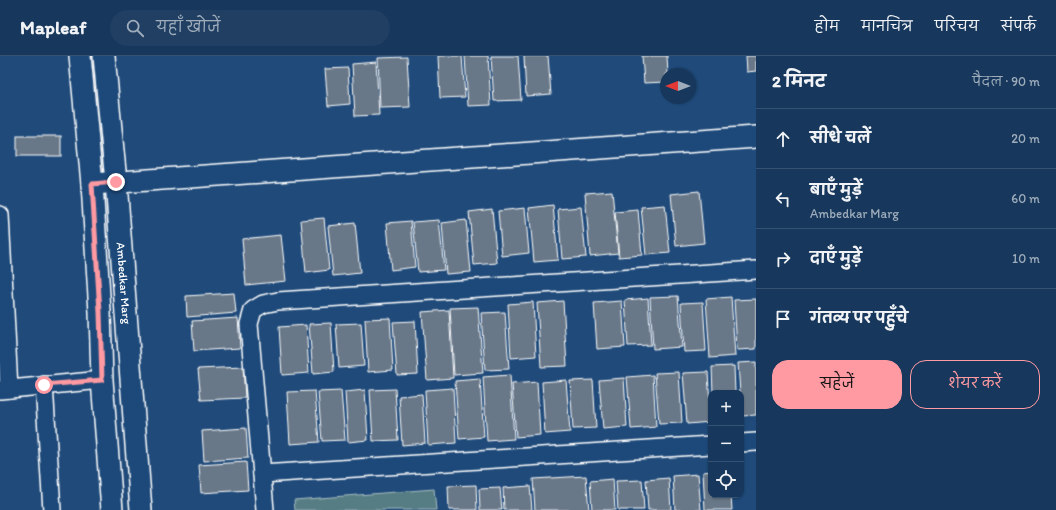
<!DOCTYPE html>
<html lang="hi">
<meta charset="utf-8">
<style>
:root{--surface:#17385c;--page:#203f62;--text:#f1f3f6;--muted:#9eacbb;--line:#365272;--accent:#ff9aa2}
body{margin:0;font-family:Itim,"Playpen Sans Deva",sans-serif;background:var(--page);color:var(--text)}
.controls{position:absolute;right:12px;bottom:12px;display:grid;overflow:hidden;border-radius:8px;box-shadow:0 1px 3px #0004}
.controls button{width:36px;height:36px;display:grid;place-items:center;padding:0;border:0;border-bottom:1px solid var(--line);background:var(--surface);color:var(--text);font:20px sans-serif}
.compass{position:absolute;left:660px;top:12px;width:36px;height:36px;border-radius:50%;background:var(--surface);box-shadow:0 1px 3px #0004;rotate:270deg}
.stop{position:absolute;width:12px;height:12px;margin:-9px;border:3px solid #ff9aa2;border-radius:50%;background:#fff}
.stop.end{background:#ff9aa2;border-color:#fff;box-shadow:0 1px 4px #0008}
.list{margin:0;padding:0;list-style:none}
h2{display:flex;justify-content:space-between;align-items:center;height:52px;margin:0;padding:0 16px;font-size:17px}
h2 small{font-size:13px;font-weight:400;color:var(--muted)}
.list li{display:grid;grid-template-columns:26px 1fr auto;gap:12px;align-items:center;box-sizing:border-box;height:60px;padding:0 16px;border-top:1px solid var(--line)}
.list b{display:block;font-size:15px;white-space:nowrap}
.list p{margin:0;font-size:13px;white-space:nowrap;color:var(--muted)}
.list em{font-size:13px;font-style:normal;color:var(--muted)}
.actions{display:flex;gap:8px;padding:12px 16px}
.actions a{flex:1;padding:9px 0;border:1px solid var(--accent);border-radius:16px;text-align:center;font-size:14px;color:var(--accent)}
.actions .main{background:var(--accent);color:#111}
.icon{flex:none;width:22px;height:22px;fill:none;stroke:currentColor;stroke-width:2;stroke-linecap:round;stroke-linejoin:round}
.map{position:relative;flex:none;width:756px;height:454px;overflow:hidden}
header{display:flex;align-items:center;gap:24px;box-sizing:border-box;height:56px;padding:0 20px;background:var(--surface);border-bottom:1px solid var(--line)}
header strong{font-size:19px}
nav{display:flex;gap:22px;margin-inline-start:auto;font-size:14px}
.search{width:280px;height:36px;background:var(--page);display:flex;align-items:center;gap:10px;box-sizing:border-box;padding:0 14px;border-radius:22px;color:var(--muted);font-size:15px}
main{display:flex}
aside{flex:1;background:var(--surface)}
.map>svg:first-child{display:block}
.green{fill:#557d83;stroke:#aabec1}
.building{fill:#697888;stroke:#fff}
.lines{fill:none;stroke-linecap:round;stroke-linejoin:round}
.minor-casing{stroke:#fff;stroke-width:20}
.tertiary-casing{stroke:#fff;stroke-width:24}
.minor{stroke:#1f4a7a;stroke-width:17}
.tertiary{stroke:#1f4a7a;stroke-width:21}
.route{stroke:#ff9aa2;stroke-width:5}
.labels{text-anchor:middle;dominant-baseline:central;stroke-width:3;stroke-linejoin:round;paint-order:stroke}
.street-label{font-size:12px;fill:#fff;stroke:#1f4a7a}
</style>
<header>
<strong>Mapleaf</strong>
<div class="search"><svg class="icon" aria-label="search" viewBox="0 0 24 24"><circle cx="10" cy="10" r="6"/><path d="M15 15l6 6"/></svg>यहाँ खोजें</div>
<nav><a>होम</a><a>मानचित्र</a><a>परिचय</a><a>संपर्क</a></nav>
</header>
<main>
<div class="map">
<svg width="756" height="454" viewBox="0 0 756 454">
<rect width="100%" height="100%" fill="#1f4a7a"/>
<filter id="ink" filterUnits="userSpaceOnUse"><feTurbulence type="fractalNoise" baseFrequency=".025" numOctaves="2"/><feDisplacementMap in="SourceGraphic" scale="8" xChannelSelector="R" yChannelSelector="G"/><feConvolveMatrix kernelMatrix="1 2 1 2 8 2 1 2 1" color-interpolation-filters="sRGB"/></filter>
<g filter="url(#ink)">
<polygon class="green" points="434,433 436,454 295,454 294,444"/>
<g class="building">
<polygon points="438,0 462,0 465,41 440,42"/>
<polygon points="465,0 488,0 491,49 468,50"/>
<polygon points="491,0 518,0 521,44 494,45"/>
<polygon points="524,0 548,0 551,38 526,40"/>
<polygon points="642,0 667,0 668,18 666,18 666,26 644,27"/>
<polygon points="746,0 756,0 756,15 747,16"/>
<polygon points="407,1 410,51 380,52 378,2"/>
<polygon points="376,6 379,59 355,60 352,8"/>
<polygon points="348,12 350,48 328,50 325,13"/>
<rect x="17" y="80" width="44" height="20"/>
<polygon points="612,135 618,197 590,200 585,137"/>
<polygon points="699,135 704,187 676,190 671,138"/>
<polygon points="553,149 558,204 534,206 529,152"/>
<polygon points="665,149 670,197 646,199 641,151"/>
<polygon points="581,151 586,201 562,203 558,153"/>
<polygon points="525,152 529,197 502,200 498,155"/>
<polygon points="492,153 497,207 474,209 469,156"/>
<polygon points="638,154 642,199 619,201 615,156"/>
<polygon points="324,162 329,214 306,217 301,164"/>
<polygon points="439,164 444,214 418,216 413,166"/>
<polygon points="466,164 471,216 446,218 442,167"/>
<polygon points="411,165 415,211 391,214 387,167"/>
<polygon points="355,167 360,217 333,220 328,170"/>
<polygon points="281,179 286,225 246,229 242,183"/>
<polygon points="234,237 236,257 187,261 186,240"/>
<polygon points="678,240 682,291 653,293 650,241"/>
<polygon points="731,241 735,300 710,302 706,243"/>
<polygon points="648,242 651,289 628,290 625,244"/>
<polygon points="756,243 756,293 737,294 734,244"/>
<polygon points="563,245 567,310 541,311 537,247"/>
<polygon points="622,245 625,291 597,293 594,247"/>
<polygon points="533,246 536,300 511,302 508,248"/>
<polygon points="703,246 706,295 684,296 681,247"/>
<polygon points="478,251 483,317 454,319 450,252"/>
<polygon points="449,254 453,322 427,324 422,256"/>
<polygon points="505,256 509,313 485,314 481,257"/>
<polygon points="238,262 240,292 194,295 192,265"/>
<polygon points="390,262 393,314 368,316 365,263"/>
<polygon points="415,265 418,318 397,319 393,266"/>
<polygon points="331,267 334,316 313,318 309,268"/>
<polygon points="361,267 364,310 339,312 336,268"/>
<polygon points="306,269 309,317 282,319 279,271"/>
<polygon points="756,306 756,359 742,360 741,337 740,337 738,307"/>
<polygon points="734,310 735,337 713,337 712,311"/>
<polygon points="243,311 245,342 201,344 198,313"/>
<polygon points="679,316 682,367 659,368 655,317"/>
<polygon points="708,316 711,366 687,368 683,317"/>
<polygon points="510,319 514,383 487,385 483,321"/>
<polygon points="653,319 656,371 631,373 627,321"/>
<polygon points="624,322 627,371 603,373 599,324"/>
<polygon points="480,323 484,381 459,383 455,325"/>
<polygon points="566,324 570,376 545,378 542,326"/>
<polygon points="593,324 596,372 573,373 570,325"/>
<polygon points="537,326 540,379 516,381 512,328"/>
<polygon points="453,332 456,387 428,389 425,334"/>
<polygon points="395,333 398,384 373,385 370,334"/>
<polygon points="365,334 368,384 348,386 345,336"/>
<polygon points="315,335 319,386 290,388 287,336"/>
<polygon points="341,335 345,384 322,385 318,336"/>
<polygon points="422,338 425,387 402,389 399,340"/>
<polygon points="246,372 248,402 204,405 202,375"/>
<polygon points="246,406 248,434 201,437 199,409"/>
<polygon points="711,415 711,439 731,439 732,454 705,454 703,416"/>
<polygon points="698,418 701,454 675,454 673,420"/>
<polygon points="586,420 589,454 535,454 533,423"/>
<polygon points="669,422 671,454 648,454 646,424"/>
<polygon points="613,423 615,454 592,454 590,425"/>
<polygon points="642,424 644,454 618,454 616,425"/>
<polygon points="476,429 477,454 449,454 448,430"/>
<polygon points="530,430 532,454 504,454 503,432"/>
<polygon points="500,432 502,454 480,454 479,433"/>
</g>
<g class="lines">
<g class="minor-casing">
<g id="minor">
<polyline points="0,159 9,333"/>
<polyline points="44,329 52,454"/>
<polyline points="0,334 102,324"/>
<polyline points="741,387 756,386"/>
<polyline points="262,418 711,389"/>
<polyline points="265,454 249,268 253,254 263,248 278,245 756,214"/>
</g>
</g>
<g class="tertiary-casing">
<g id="tertiary">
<polyline points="80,0 92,128 100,256 102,324 112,454"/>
<path id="s1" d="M104,0L116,126L141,454"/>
<polyline points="92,128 756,81"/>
</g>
</g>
<use href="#minor" class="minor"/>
<use href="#tertiary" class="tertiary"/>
</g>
</g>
<g class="lines" filter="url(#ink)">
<polyline class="route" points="44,329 102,324 100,256 92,128 116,126"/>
</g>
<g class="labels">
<g class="street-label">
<text stroke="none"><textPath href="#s1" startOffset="228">Ambedkar Marg</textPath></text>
</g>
</g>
</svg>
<div class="controls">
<button>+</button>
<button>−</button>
<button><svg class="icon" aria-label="locate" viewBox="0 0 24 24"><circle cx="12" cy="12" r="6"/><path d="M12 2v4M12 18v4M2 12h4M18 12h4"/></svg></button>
</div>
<svg class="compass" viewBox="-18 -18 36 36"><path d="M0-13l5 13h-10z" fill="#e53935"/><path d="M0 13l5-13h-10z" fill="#9eacbb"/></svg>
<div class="stop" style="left:44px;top:329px"></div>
<div class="stop end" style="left:116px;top:126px"></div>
</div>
<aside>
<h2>2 मिनट<small>पैदल · 90 m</small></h2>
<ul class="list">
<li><svg class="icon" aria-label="ahead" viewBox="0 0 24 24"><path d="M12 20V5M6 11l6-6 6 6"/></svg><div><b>सीधे चलें</b></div><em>20 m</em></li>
<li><svg class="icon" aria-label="left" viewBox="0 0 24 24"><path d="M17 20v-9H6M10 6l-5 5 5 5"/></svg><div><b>बाएँ मुड़ें</b><p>Ambedkar Marg</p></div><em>60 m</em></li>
<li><svg class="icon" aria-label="right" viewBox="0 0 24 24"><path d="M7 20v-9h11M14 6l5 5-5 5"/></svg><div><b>दाएँ मुड़ें</b></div><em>10 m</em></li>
<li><svg class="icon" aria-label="arrive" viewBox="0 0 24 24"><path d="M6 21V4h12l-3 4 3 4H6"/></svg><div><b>गंतव्य पर पहुँचे</b></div></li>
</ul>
<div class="actions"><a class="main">सहेजें</a><a>शेयर करें</a></div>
</aside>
</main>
